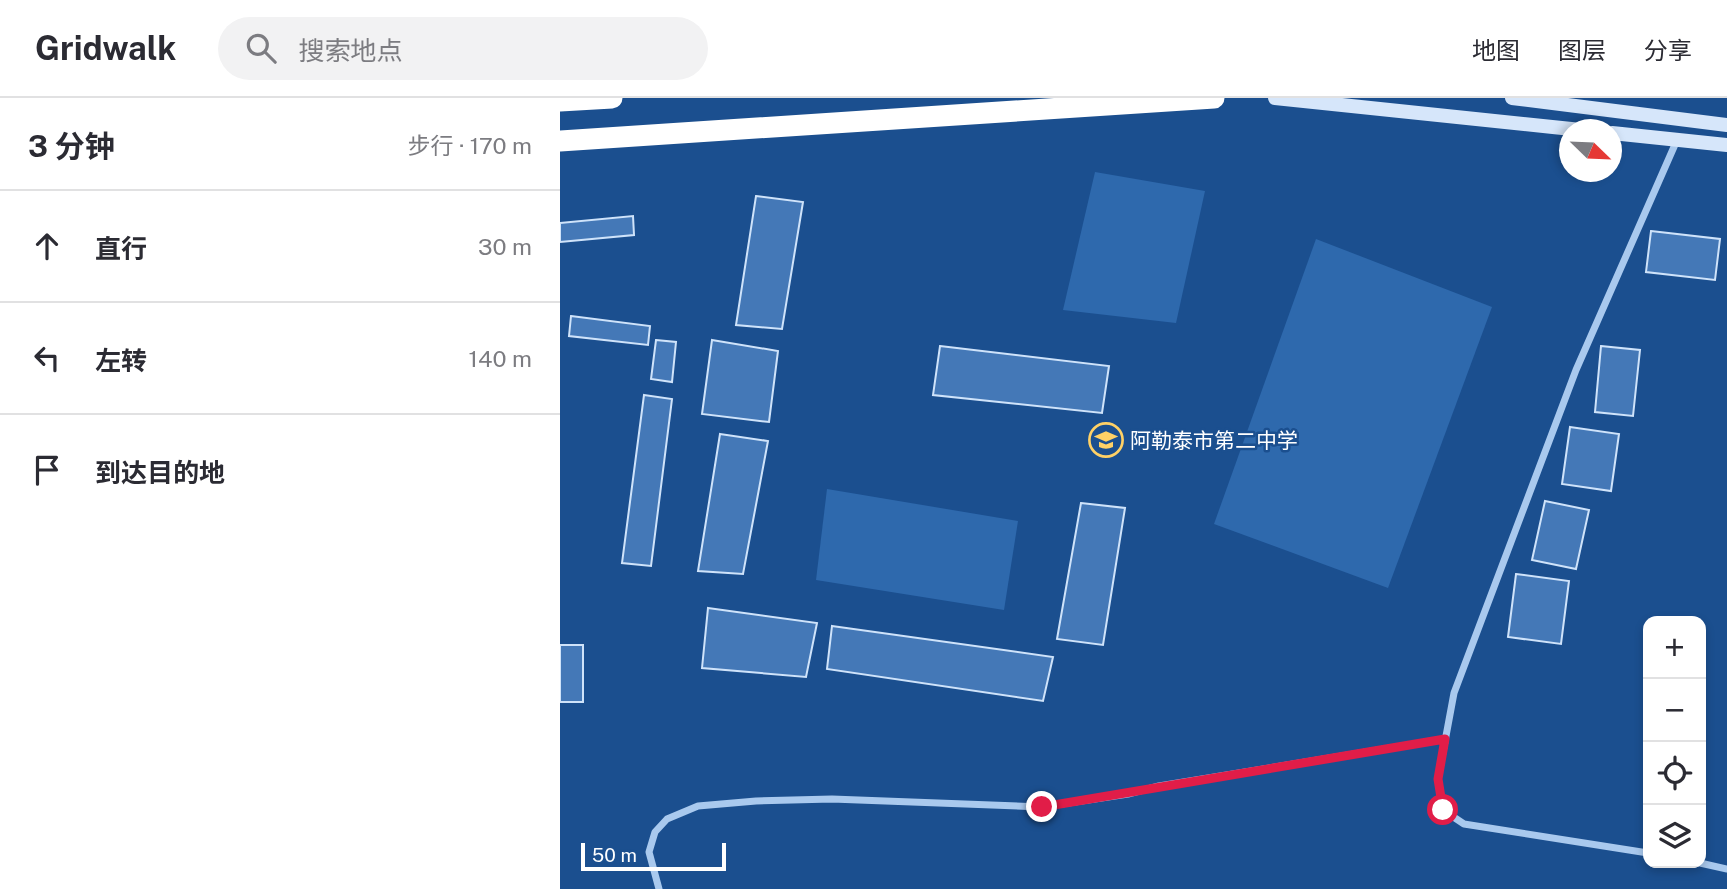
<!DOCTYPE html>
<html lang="zh">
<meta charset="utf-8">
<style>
:root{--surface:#fff;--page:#f2f2f3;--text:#2b2b33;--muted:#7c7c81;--line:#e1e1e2}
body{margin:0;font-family:"Public Sans","Noto Sans SC",sans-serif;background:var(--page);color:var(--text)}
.controls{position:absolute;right:21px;bottom:21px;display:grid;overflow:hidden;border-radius:14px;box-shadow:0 4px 10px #0003}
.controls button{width:63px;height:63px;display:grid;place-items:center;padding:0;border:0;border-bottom:2px solid var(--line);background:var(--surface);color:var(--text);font:35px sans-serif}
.compass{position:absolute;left:999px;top:21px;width:63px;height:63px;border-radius:50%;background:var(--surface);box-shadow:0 4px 10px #0003;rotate:113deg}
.scale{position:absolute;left:21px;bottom:18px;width:145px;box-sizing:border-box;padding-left:7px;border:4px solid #fff;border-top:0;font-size:19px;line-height:24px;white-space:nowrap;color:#fff;-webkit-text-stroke:5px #1b4f8f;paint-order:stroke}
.stop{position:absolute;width:21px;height:21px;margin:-16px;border:5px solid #e11d48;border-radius:50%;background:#fff}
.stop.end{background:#e11d48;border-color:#fff;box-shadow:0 2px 7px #0008}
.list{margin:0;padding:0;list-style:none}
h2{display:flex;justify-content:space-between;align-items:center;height:91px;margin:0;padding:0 28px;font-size:30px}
h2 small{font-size:23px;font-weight:400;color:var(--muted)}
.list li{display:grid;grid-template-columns:46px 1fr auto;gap:21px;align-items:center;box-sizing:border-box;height:112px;padding:0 28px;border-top:2px solid var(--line)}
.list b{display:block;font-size:26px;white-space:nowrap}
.list em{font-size:23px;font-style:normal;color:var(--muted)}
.icon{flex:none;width:38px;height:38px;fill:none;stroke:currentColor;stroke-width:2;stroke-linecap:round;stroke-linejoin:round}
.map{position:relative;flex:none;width:1167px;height:791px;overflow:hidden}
header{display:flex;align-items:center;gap:42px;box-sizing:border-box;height:98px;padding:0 35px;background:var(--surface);border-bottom:2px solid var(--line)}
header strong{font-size:33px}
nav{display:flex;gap:38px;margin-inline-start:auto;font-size:24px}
.search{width:490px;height:63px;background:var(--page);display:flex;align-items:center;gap:18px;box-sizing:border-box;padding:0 24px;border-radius:38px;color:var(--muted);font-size:26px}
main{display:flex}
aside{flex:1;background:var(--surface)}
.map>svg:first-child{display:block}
.green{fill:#2e69ad}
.building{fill:#4478b7;stroke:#cfe3fa;stroke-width:2}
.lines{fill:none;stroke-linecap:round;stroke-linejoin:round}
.street{stroke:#a9c9ee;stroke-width:7}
.secondary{stroke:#d6e6fa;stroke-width:14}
.highway{stroke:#fff;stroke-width:21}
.route{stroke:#e11d48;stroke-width:9}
.labels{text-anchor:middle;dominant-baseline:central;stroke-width:5;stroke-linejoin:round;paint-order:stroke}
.poi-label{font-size:21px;fill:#fff;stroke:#1b4f8f;text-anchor:start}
</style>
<header>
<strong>Gridwalk</strong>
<div class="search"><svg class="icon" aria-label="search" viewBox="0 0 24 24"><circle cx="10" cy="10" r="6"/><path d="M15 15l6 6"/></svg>搜索地点</div>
<nav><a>地图</a><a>图层</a><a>分享</a></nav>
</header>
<main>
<aside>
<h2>3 分钟<small>步行 · 170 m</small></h2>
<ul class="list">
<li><svg class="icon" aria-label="ahead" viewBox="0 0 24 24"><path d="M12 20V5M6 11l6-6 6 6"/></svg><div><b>直行</b></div><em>30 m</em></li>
<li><svg class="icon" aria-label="left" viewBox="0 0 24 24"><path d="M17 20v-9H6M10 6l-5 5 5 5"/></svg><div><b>左转</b></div><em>140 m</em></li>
<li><svg class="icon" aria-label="arrive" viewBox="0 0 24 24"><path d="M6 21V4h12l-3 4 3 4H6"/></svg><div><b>到达目的地</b></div></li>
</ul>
</aside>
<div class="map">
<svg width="1167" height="791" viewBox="0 0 1167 791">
<rect width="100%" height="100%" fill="#1b4f8f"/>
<g class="green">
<polygon points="535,74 645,93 616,225 503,212"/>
<polygon points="756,141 932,209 828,490 654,426"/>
<polygon points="267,391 458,423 444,512 256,482"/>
</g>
<g class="building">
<polygon points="196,98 243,104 222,231 176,227"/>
<polygon points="73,118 74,137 0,144 0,125"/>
<polygon points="1091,133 1160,141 1155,182 1086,174"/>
<polygon points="11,218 90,228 88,247 9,238"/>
<polygon points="96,242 116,244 112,284 91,281"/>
<polygon points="152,242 218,253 209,324 142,316"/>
<polygon points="380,248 549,268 542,315 373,297"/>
<polygon points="1041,248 1080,252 1073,318 1035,314"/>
<polygon points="84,297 112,301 91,468 62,465"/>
<polygon points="1010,329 1059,336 1051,393 1002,386"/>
<polygon points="160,336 208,343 183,476 138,473"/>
<polygon points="985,403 1029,412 1016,471 972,462"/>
<polygon points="521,405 565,410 543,547 497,541"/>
<polygon points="956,476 1009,483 1001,546 948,539"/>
<polygon points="148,510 257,525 246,579 142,570"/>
<polygon points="272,528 493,559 483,603 267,571"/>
<rect x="0" y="547" width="23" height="57"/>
</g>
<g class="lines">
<g class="street">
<polyline points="1088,755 904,726 883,712 878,681 894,595 1016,272 1117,42"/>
<polyline points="1140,765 1167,771"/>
<polyline points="99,791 89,754 95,734 107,721 138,708 196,703 272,701 482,709 568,696 599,688 885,641"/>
</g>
<g class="secondary">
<polyline points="715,0 1021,32"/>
<polyline points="952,0 1167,27"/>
<polyline points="1052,35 1167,47"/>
</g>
<g class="highway">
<polyline points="0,3 52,0"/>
<polyline points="0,43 654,0"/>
</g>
</g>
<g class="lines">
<polyline class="route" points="482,709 885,641 878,681 883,712"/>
</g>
<defs>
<g id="school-ring" transform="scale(1.75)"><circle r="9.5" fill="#1b4f8f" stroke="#ffd166" stroke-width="1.5"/><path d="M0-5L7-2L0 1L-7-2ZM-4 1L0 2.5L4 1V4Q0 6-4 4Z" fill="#ffd166"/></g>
</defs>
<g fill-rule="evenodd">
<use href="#school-ring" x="546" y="342"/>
</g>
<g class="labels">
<g class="poi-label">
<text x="570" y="342">阿勒泰市第二中学</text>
</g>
</g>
</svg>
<div class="controls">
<button>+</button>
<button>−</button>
<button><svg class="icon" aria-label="locate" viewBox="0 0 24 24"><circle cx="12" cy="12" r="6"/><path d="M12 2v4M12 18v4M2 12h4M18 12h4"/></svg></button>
<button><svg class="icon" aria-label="layers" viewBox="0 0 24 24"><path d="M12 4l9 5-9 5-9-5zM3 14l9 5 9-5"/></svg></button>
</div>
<svg class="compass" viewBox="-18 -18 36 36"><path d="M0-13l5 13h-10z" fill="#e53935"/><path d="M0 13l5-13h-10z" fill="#7c7c81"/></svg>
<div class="scale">50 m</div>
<div class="stop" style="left:883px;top:712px"></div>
<div class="stop end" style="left:482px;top:709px"></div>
</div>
</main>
